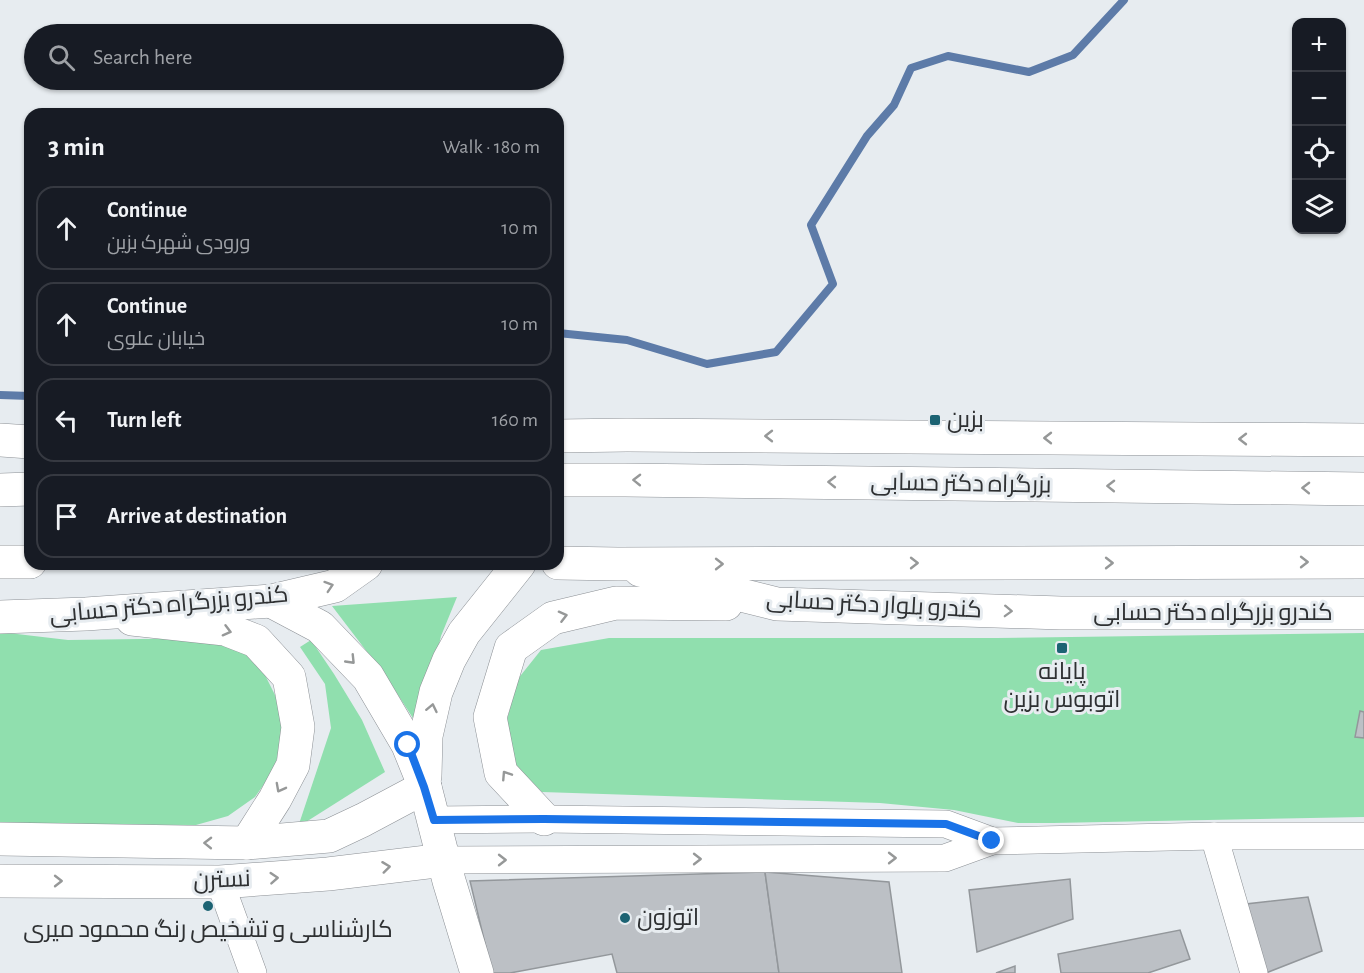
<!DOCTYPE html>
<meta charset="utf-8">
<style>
:root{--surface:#171b24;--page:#242831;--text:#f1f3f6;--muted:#9ea1a6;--line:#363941}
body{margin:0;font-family:"Alegreya Sans",Cairo,sans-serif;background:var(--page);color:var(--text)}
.controls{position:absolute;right:18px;top:18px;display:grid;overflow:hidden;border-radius:12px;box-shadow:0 2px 4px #0004}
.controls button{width:54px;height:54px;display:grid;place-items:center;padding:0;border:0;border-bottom:2px solid var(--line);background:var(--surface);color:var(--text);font:30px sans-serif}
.stop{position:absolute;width:18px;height:18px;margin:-14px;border:4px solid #1a73e8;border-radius:50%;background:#fff}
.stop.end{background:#1a73e8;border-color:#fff;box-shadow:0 2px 6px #0008}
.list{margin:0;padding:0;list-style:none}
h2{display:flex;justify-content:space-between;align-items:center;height:78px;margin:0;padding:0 24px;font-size:26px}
h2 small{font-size:20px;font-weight:400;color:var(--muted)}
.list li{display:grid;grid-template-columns:39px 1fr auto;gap:18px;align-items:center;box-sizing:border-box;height:84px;margin:0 12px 12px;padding:0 12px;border:2px solid var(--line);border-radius:18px}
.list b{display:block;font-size:22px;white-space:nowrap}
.list p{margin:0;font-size:20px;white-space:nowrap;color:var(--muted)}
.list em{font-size:20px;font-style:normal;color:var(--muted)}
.icon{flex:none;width:33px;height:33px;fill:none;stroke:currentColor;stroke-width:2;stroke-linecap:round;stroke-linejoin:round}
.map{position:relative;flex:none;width:1364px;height:973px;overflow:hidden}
.search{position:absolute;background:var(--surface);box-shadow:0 2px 4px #0004;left:24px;top:24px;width:540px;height:66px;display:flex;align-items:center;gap:15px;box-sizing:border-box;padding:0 21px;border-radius:33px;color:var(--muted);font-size:22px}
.panel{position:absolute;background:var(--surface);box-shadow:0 2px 4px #0004;left:24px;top:108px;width:540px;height:462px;border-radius:18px}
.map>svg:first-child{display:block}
.green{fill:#90dfae}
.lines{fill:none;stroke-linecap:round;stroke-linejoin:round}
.stream{stroke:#5d7ba8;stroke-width:8}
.building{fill:#bcc0c5;stroke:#93979b;stroke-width:1.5}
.minor-casing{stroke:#8c9095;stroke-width:28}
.tertiary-casing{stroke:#8c9095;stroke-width:34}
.secondary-casing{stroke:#8c9095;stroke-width:34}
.trunk-casing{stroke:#8c9095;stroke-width:34}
.minor{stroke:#fff;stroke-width:27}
.tertiary{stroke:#fff;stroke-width:33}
.secondary{stroke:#fff;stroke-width:33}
.trunk{stroke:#fff;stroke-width:33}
.oneway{stroke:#969898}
.route{stroke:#1a73e8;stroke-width:8}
.poi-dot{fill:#1c6373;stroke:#e7ecf0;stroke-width:2}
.labels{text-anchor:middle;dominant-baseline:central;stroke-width:6;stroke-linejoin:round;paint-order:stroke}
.poi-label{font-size:24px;fill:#2e3032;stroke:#e7ecf0;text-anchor:start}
.street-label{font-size:24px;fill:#2e3032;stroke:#e7ecf0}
</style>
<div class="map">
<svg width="1364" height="973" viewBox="0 0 1364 973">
<rect width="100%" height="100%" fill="#e7ecf0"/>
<g class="green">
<polygon points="457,597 441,636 420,729 387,678 332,606"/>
<polygon points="0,632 68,640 212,638 242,651 265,675 280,705 282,738 274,770 255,797 228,816 196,825 0,824"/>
<polygon points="1364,633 1364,817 1053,823 1018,823 954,810 880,803 542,792 514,764 505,728 517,680 541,650 609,638 997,638"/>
<polygon points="311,640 334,674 362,720 385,772 298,827 331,728 325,684 300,647"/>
</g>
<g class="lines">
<g class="stream">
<polyline points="558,333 627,340 707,364 776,352 833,284 811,225 867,136 894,105 911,68 948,56 1029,72 1073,55 1124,0"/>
<polyline points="0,395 30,396"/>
</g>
</g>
<g class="building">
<polygon points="1360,711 1364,712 1364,738 1355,737"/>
<polygon points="765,872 779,973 617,973 612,954 510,973 492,973 470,881"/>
<polygon points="765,872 889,882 902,973 779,973"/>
<polygon points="1070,879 1073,919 977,952 969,890"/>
<polygon points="1308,897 1322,951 1266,973 1246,904"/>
<polygon points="1180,930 1190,959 1148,973 1061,973 1058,954"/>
<polygon points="1015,966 1015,973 996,973"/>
</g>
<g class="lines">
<g class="minor-casing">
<g id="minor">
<polyline points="433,820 544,819 946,824 992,841"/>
<polyline points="1214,836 1254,973"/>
<polyline points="444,860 945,858 992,841 1214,836 1364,836"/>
<polyline points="220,882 253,973"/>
</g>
</g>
<g class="tertiary-casing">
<g id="tertiary">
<polyline points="271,601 320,627 368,677 408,745 425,787 449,881 477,973"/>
<polyline points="132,619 225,629 256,641 289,677 298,727 293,765 275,799 247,843"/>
<polyline points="425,776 426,736 436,692 449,660 464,633 519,564"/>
<polyline points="0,839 247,843 329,836 363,820 425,787"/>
<polyline points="0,881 220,882 328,874 444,860"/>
</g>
</g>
<g class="secondary-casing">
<g id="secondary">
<polyline points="640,570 777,604 1061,613 1364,613"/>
<polyline points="544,819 501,773 490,717 511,648 553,618 616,603 726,604"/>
</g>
</g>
<g class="trunk-casing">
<g id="trunk">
<polyline points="558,436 627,435 1364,440"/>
<polyline points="0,440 30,442"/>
<polyline points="558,480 625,480 1364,489"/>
<polyline points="0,490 30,489"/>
<polyline points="0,562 30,562"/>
<polyline points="558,563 618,564 1364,562"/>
<polyline points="0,617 86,614 271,601 335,586 366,564"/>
</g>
</g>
<use href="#minor" class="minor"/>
<use href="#tertiary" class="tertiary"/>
<use href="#secondary" class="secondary"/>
<use href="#trunk" class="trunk"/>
</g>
<defs><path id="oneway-chevron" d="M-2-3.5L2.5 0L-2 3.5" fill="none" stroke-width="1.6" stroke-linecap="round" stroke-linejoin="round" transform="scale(1.5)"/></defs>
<g class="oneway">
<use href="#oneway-chevron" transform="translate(769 436) rotate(-180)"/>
<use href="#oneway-chevron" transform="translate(1048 438) rotate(-180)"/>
<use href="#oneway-chevron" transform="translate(1243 439) rotate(-180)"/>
<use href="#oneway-chevron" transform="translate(637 480) rotate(-179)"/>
<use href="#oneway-chevron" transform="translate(832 482) rotate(-179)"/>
<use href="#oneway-chevron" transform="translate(1111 486) rotate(-179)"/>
<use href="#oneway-chevron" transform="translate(1306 488) rotate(-179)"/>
<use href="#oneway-chevron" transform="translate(1304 562)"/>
<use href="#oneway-chevron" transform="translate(914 563)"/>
<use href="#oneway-chevron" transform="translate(1109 563)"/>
<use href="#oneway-chevron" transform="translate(719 564)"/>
<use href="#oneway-chevron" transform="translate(329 586) rotate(-18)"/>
<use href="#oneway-chevron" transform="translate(1008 611) rotate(2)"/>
<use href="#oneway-chevron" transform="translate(563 616) rotate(-14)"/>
<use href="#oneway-chevron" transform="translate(227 631) rotate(15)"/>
<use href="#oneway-chevron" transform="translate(351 660) rotate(46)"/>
<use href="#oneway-chevron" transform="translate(432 708) rotate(-78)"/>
<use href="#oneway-chevron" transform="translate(506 775) rotate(-123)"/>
<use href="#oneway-chevron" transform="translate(280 788) rotate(118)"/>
<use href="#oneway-chevron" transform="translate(208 843) rotate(-179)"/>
<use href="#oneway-chevron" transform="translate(892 858)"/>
<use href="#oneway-chevron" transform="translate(697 859)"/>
<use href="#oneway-chevron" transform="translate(502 860)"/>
<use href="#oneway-chevron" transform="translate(386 867) rotate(-7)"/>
<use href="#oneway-chevron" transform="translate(274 878) rotate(-4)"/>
<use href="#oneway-chevron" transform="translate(58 881)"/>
</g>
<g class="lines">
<polyline class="route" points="408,745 424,787 434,820 544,819 946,824 992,841"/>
</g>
<g class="poi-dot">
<rect x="929" y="414" width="12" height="12" rx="3"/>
<rect x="1056" y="642" width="12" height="12" rx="3"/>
<circle cx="208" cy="906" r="6"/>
<circle cx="625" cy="918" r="6"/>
</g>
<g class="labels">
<g class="poi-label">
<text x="947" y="420">بزین</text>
<text x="1062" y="672" text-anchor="middle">پایانه<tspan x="1062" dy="28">اتوبوس بزین</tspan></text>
<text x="637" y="918">اتوزون</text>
<text x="208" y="930" text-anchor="middle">کارشناسی و تشخیص رنگ محمود میری</text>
</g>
<g class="street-label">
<text transform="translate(961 484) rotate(1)">بزرگراه دکتر حسابی</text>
<text transform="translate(169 605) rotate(-5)">کندرو بزرگراه دکتر حسابی</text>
<text transform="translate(874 605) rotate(3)">کندرو بلوار دکتر حسابی</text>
<text x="1213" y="613">کندرو بزرگراه دکتر حسابی</text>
<text transform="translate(222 880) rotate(-2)">نسترن</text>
</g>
</g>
</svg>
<div class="controls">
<button>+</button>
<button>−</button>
<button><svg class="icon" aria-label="locate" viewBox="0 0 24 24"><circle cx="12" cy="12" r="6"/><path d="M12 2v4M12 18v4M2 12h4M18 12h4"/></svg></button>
<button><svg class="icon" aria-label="layers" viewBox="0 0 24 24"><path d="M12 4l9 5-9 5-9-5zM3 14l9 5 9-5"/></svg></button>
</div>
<div class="stop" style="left:408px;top:745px"></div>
<div class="stop end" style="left:992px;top:841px"></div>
<div class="search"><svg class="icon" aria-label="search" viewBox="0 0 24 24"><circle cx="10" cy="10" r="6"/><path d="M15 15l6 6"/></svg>Search here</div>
<section class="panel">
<h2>3 min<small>Walk · 180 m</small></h2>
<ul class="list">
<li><svg class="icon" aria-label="ahead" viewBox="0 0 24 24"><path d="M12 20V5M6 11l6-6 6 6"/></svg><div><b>Continue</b><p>ورودی شهرک بزین</p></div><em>10 m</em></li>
<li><svg class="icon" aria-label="ahead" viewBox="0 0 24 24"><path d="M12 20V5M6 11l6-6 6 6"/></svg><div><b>Continue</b><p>خیابان علوی</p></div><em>10 m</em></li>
<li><svg class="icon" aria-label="left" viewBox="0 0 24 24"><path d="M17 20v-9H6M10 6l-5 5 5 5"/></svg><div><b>Turn left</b></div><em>160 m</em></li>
<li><svg class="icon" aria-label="arrive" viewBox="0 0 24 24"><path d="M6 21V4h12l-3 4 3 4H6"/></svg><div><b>Arrive at destination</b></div></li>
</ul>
</section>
</div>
